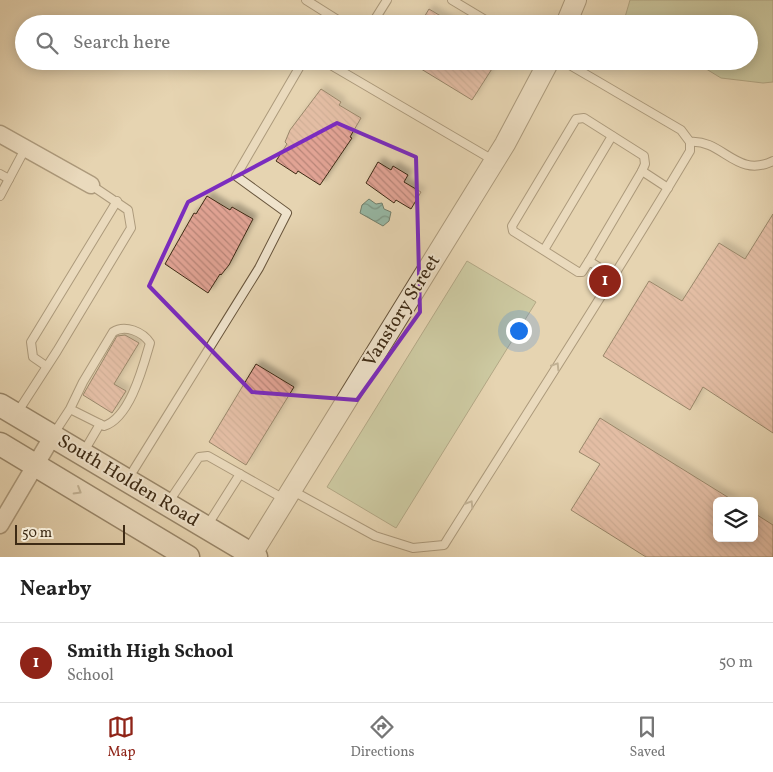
<!DOCTYPE html>
<style>
:root{--surface:#fff;--page:#f6f6f6;--text:#222;--muted:#767676;--line:#e0e0e0;--accent:#8f2418}
body{margin:0;font-family:Vollkorn,serif;background:var(--page);color:var(--text)}
.controls{position:absolute;right:15px;bottom:15px;display:grid;overflow:hidden;border-radius:8px;box-shadow:0 2px 12px #0003}
.controls button{width:45px;height:45px;display:grid;place-items:center;padding:0;border:0;border-bottom:1px solid var(--line);background:var(--surface);color:var(--text);font:25px sans-serif}
.scale{position:absolute;left:15px;bottom:12px;width:110px;box-sizing:border-box;padding-left:5px;border:2px solid #3e2b15;border-top:0;font-size:14px;line-height:18px;white-space:nowrap;color:#3e2b15;-webkit-text-stroke:4px #efe3cc;paint-order:stroke}
.you{position:absolute;left:518px;top:330px;width:18px;height:18px;margin:-12px;border:4px solid #fff;border-radius:50%;background:#1a73e8;box-shadow:0 0 0 8px #1a73e833}
.badge{display:grid;place-items:center;width:32px;height:32px;border-radius:50%;background:var(--accent);color:#fff;font-size:16px;font-weight:700}
.pin{position:absolute;translate:-50% -50%;border:2px solid #fff;box-shadow:0 1px 5px #0006}
.list{margin:0;padding:0;list-style:none}
h2{display:flex;justify-content:space-between;align-items:center;height:65px;margin:0;padding:0 20px;font-size:21px}
h2 small{font-size:16px;font-weight:400;color:var(--muted)}
.list li{display:grid;grid-template-columns:32px 1fr auto;gap:15px;align-items:center;box-sizing:border-box;height:80px;padding:0 20px;border-top:1px solid var(--line)}
.list b{display:block;font-size:19px;white-space:nowrap}
.list p{margin:0;font-size:16px;white-space:nowrap;color:var(--muted)}
.list em{font-size:16px;font-style:normal;color:var(--muted)}
.icon{flex:none;width:28px;height:28px;fill:none;stroke:currentColor;stroke-width:2;stroke-linecap:round;stroke-linejoin:round}
.map{position:relative;flex:none;width:773px;height:557px;overflow:hidden}
.search{position:absolute;background:var(--surface);box-shadow:0 2px 12px #0003;left:15px;right:15px;top:15px;height:55px;display:flex;align-items:center;gap:12px;box-sizing:border-box;padding:0 18px;border-radius:28px;color:var(--muted);font-size:19px}
.sheet{height:145px;background:var(--surface)}
nav{display:flex;justify-content:space-around;align-items:center;box-sizing:border-box;height:70px;border-top:1px solid var(--line);background:var(--surface);font-size:14px;color:var(--muted)}
nav a{display:grid;justify-items:center;gap:2px}
nav .on{color:var(--accent)}
.map>svg:first-child{display:block}
.green{fill:#b0be90;stroke:#777452}
.water{fill:url(#water-waves);stroke:#73806c}
.building{fill:url(#building-back-hatch);stroke:#3e2b15;filter:url(#shadow)}
.lines{fill:none;stroke-linecap:round;stroke-linejoin:round}
.service-casing{stroke:#68553c;stroke-width:10}
.minor-casing{stroke:#68553c;stroke-width:19}
.tertiary-casing{stroke:#68553c;stroke-width:22}
.secondary-casing{stroke:#3e2b15;stroke-width:25}
.service{stroke:#efe3cc;stroke-width:8}
.minor{stroke:#efe3cc;stroke-width:16}
.tertiary{stroke:#efe3cc;stroke-width:20}
.secondary{stroke:#efe3cc;stroke-width:22}
.oneway{stroke:#968770}
.marked{fill:none;stroke:#7b2cbf;stroke-width:4;stroke-linejoin:round}
.labels{text-anchor:middle;dominant-baseline:central;stroke-width:4;stroke-linejoin:round;paint-order:stroke}
.street-label{font-size:19px;fill:#3e2b15;stroke:#efe3cc}
</style>
<div class="map">
<svg width="773" height="557" viewBox="0 0 773 557">
<defs>
<pattern id="water-waves" width="16" height="10" patternUnits="userSpaceOnUse" patternTransform="scale(1.25)"><rect width="16" height="10" fill="#97b9a6"/><path d="M0 5q4-4 8 0t8 0" fill="none" stroke="#7d9786"/></pattern>
<pattern id="building-back-hatch" width="6" height="6" patternUnits="userSpaceOnUse" patternTransform="scale(1.25)"><rect width="6" height="6" fill="#e1a394"/><path d="M-1 5l2 2M0 0l6 6M5-1l2 2" fill="none" stroke="#b88578"/></pattern>
<filter id="shadow"><feDropShadow dx="4.5" dy="-4.5" stdDeviation="2.5" flood-color="#0004"/></filter>
</defs>
<rect width="100%" height="100%" fill="#e6d4b1"/>
<filter id="stains"><feTurbulence type="fractalNoise" baseFrequency=".004" numOctaves="4"/><feColorMatrix values="0 0 0 0 .2 0 0 0 0 .09 0 0 0 0 .02 0 0 0 .5 -.17"/></filter>
<radialGradient id="worn" r=".72"><stop offset=".6" stop-color="#630" stop-opacity="0"/><stop offset="1" stop-color="#630" stop-opacity=".3"/></radialGradient>
<g class="green">
<polygon points="630,0 773,0 773,82 763,83 721,78 698,64 676,61 749,61 749,24 623,24"/>
<polygon points="467,261 536,302 396,528 327,487"/>
</g>
<polygon class="water" points="369,199 376,204 382,203 384,209 391,212 389,221 383,226 360,213 362,205"/>
<g class="building">
<polygon points="429,9 454,24 420,24"/>
<polygon points="408,61 497,61 472,100"/>
<polygon points="321,89 341,102 339,105 361,118 350,137 352,138 320,185 298,171 296,174 276,161 287,144 285,142 290,130"/>
<polygon points="378,162 391,170 393,166 408,175 404,182 421,192 411,209 396,200 394,203 366,183"/>
<polygon points="207,196 230,210 232,207 253,219 229,265 221,275 220,274 208,293 165,264 194,213 196,214"/>
<polygon points="773,214 773,433 703,387 690,410 603,356 649,281 682,301 719,243 745,259"/>
<polygon points="125,335 139,343 114,384 126,391 112,413 83,395 117,336"/>
<polygon points="256,364 294,387 246,465 209,442"/>
<polygon points="600,418 734,501 717,501 717,538 754,538 754,513 773,525 773,557 646,557 571,510 600,464 579,452"/>
</g>
<g class="lines">
<g class="service-casing">
<g id="service">
<polyline points="306,0 344,24"/>
<polyline points="452,0 492,24"/>
<polyline points="372,24 387,0"/>
<polyline points="324,61 493,160"/>
<path d="M690,142C723,139 736,179 773,161"/>
<polyline points="0,174 9,179"/>
<polyline points="0,196 25,149"/>
<polyline points="544,250 612,136"/>
<polyline points="589,261 642,171"/>
<polyline points="614,277 589,261 582,272 578,272 513,231 512,226 576,119 584,118 644,156 645,164 642,171 668,188"/>
<polyline points="46,366 33,357 31,342 117,201"/>
<polyline points="17,413 57,351 131,228 128,210 91,185"/>
<path d="M53,435L70,409L104,426C130,418 143,367 150,343C143,332 125,324 113,332L83,382L70,409"/>
<polyline points="83,453 100,424"/>
<polyline points="128,479 259,268 287,213 236,176 303,61"/>
<path d="M293,491L375,536L413,548L444,545C526,414 611,284 690,151V142L681,130L563,61"/>
<polyline points="168,503 199,457 208,456 286,500"/>
<polyline points="207,526 240,474"/>
</g>
</g>
<g class="minor-casing">
<g id="minor">
<polyline points="0,134 91,185"/>
<polyline points="0,525 52,437"/>
</g>
</g>
<g class="tertiary-casing">
<g id="tertiary">
<polyline points="566,24 576,0"/>
<polyline points="250,557 505,144 549,61"/>
</g>
</g>
<g class="secondary-casing">
<g id="secondary">
<polyline points="0,405 256,557"/>
<polyline points="0,444 188,557"/>
</g>
</g>
<use href="#service" class="service"/>
<use href="#minor" class="minor"/>
<use href="#tertiary" class="tertiary"/>
<use href="#secondary" class="secondary"/>
</g>
<defs><path id="oneway-chevron" d="M-2-3.5L2.5 0L-2 3.5" fill="none" stroke-width="1.6" stroke-linecap="round" stroke-linejoin="round" transform="scale(1.25)"/></defs>
<g class="oneway">
<use href="#oneway-chevron" transform="translate(556 366) rotate(-58)"/>
<use href="#oneway-chevron" transform="translate(78 491) rotate(31)"/>
<use href="#oneway-chevron" transform="translate(470 504) rotate(-58)"/>
</g>
<path d="M0 0H773V557H0ZM337,123L416,157L420,312L357,400L252,392L149,286L188,202Z" fill="#e6d4b1" fill-opacity=".55" fill-rule="evenodd"/>
<path class="marked" d="M337,123L416,157L420,312L357,400L252,392L149,286L188,202Z"/>
<g class="labels">
<g class="street-label">
<text transform="translate(402 311) rotate(-58)">Vanstory Street</text>
<text transform="translate(128 481) rotate(31)">South Holden Road</text>
</g>
</g>
<rect width="100%" height="100%" filter="url(#stains)"/>
<rect width="100%" height="100%" fill="url(#worn)"/>
</svg>
<div class="controls">
<button><svg class="icon" aria-label="layers" viewBox="0 0 24 24"><path d="M12 4l9 5-9 5-9-5zM3 14l9 5 9-5"/></svg></button>
</div>
<div class="scale">50 m</div>
<div class="you"></div>
<div class="pin badge" style="left:605px;top:281px">1</div>
<div class="search"><svg class="icon" aria-label="search" viewBox="0 0 24 24"><circle cx="10" cy="10" r="6"/><path d="M15 15l6 6"/></svg>Search here</div>
</div>
<section class="sheet">
<h2>Nearby<small></small></h2>
<ul class="list">
<li><span class="badge">1</span><div><b>Smith High School</b><p>School</p></div><em>50 m</em></li>
</ul>
</section>
<nav>
<a class="on"><svg class="icon" aria-label="map" viewBox="0 0 24 24"><path d="M3 6l6-2 6 2 6-2v14l-6 2-6-2-6 2zM9 4v14M15 6v14"/></svg>Map</a>
<a><svg class="icon" aria-label="directions" viewBox="0 0 24 24"><path d="M12 3l9 9-9 9-9-9zM9 14v-3h6M13 9l2 2-2 2"/></svg>Directions</a>
<a><svg class="icon" aria-label="saved" viewBox="0 0 24 24"><path d="M7 4h10v16l-5-4-5 4z"/></svg>Saved</a>
</nav>
